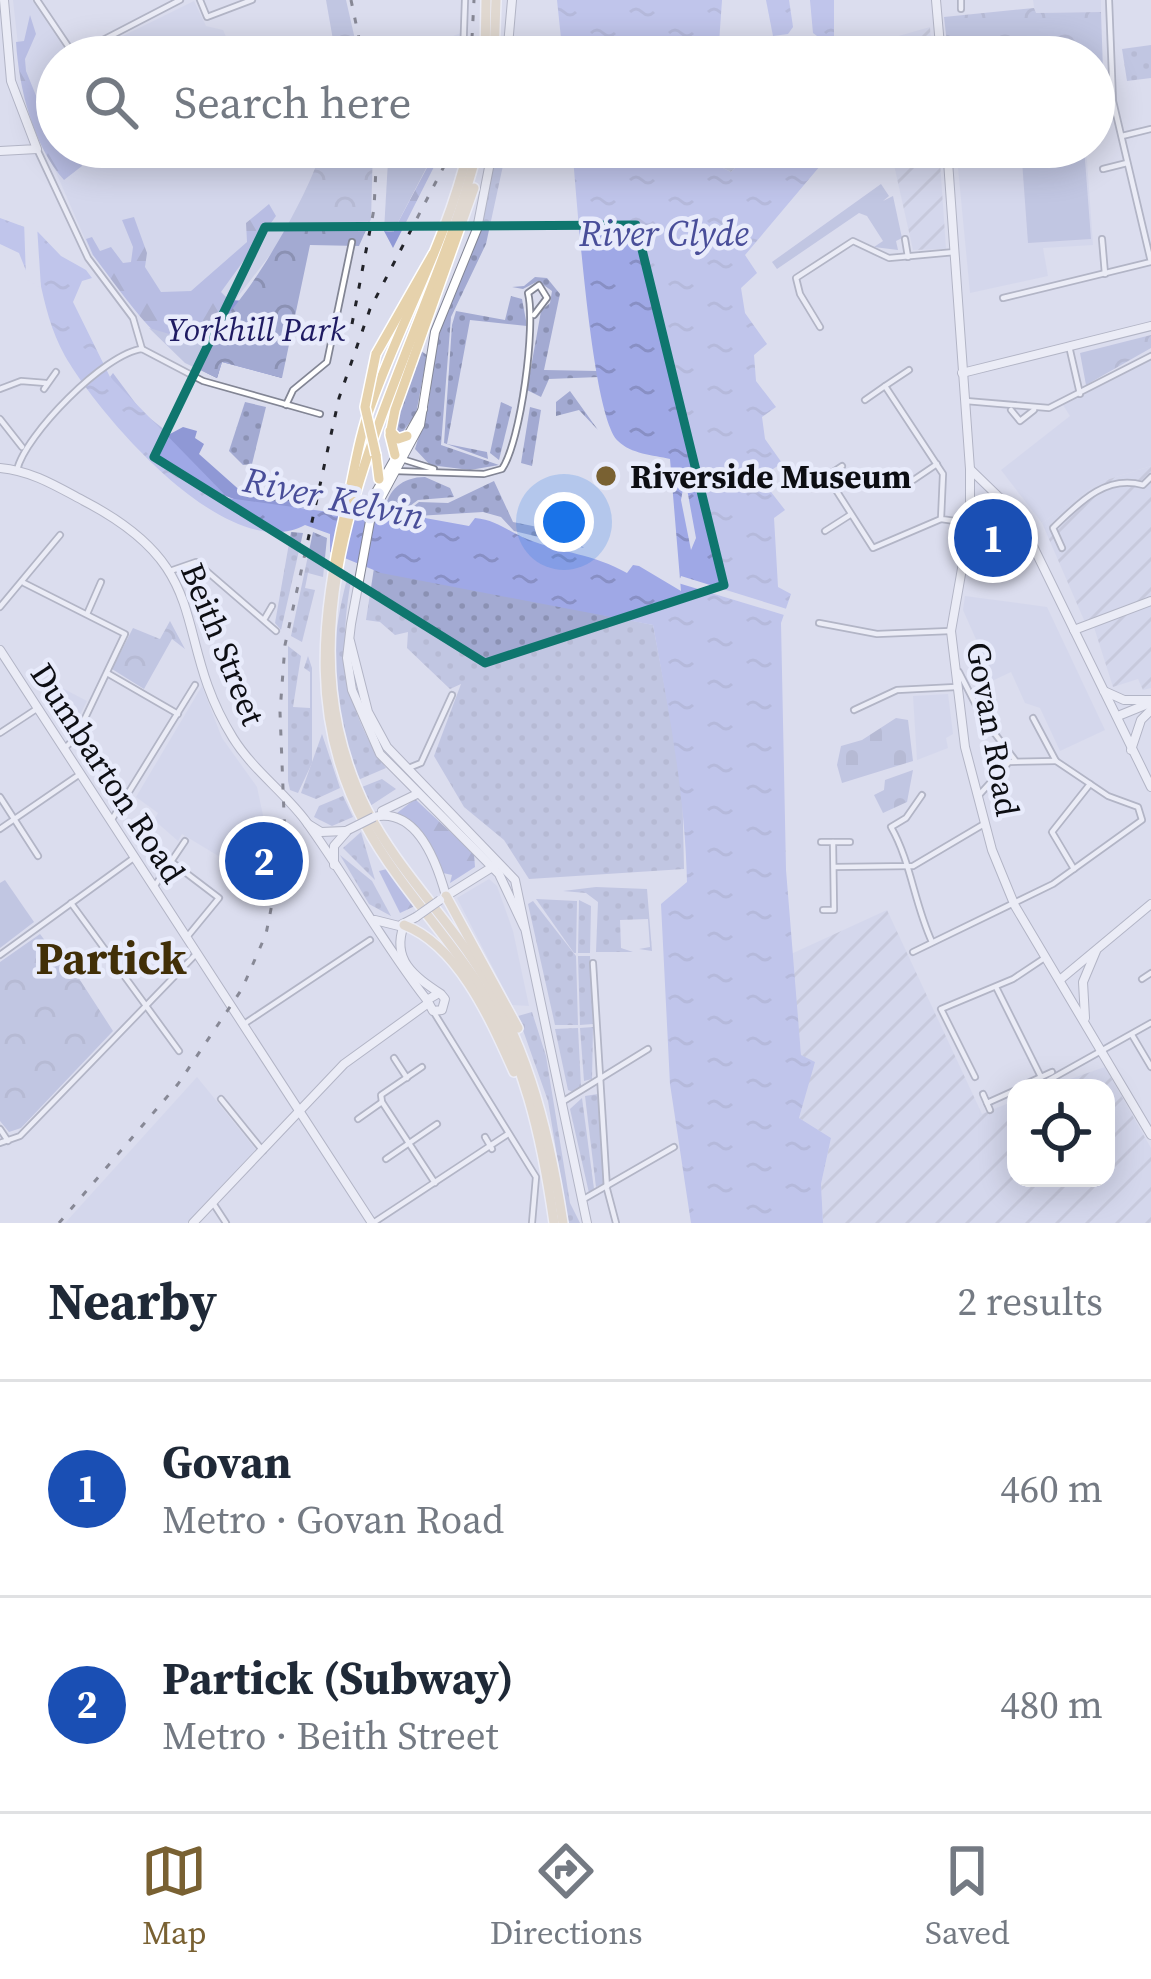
<!DOCTYPE html>
<meta charset="utf-8">
<style>
:root{--surface:#fff;--page:#f6f6f7;--text:#1f2937;--muted:#747a83;--line:#e0e1e3;--accent:#796132}
body{margin:0;font-family:"Source Serif 4",serif;background:var(--page);color:var(--text)}
.controls{position:absolute;right:36px;bottom:36px;display:grid;overflow:hidden;border-radius:24px;box-shadow:0 6px 30px #0003}
.controls button{width:108px;height:108px;display:grid;place-items:center;padding:0;border:0;border-bottom:3px solid var(--line);background:var(--surface);color:var(--text);font:60px sans-serif}
.you{position:absolute;left:564px;top:522px;width:42px;height:42px;margin:-30px;border:9px solid #fff;border-radius:50%;background:#1a73e8;box-shadow:0 0 0 18px #1a73e833}
.badge{display:grid;place-items:center;width:78px;height:78px;border-radius:50%;background:var(--accent);color:#fff;font-size:39px;font-weight:700}
.pin{position:absolute;translate:-50% -50%;border:6px solid #fff;box-shadow:0 3px 12px #0006}
.list{margin:0;padding:0;list-style:none}
h2{display:flex;justify-content:space-between;align-items:center;height:156px;margin:0;padding:0 48px;font-size:51px}
h2 small{font-size:39px;font-weight:400;color:var(--muted)}
.list li{display:grid;grid-template-columns:78px 1fr auto;gap:36px;align-items:center;box-sizing:border-box;height:216px;padding:0 48px;border-top:3px solid var(--line)}
.list b{display:block;font-size:45px;white-space:nowrap}
.list p{margin:0;font-size:39px;white-space:nowrap;color:var(--muted)}
.list em{font-size:39px;font-style:normal;color:var(--muted)}
.icon{flex:none;width:66px;height:66px;fill:none;stroke:currentColor;stroke-width:2;stroke-linecap:round;stroke-linejoin:round}
.map{position:relative;flex:none;width:1151px;height:1223px;overflow:hidden}
.search{position:absolute;background:var(--surface);box-shadow:0 6px 30px #0003;left:36px;right:36px;top:36px;height:132px;display:flex;align-items:center;gap:30px;box-sizing:border-box;padding:0 42px;border-radius:66px;color:var(--muted);font-size:45px}
.sheet{height:588px;background:var(--surface)}
nav{display:flex;justify-content:space-around;align-items:center;box-sizing:border-box;height:168px;border-top:3px solid var(--line);background:var(--surface);font-size:33px;color:var(--muted)}
nav a{display:grid;justify-items:center;gap:6px}
nav .on{color:var(--accent)}
.map>svg:first-child{display:block}
.built{fill:#cdd1e8}
.industrial{fill:url(#industrial-furrows)}
.grass{fill:url(#grass-dots)}
.forest{fill:url(#forest-firs)}
.cemetery{fill:url(#cemetery-stones)}
.park{fill:url(#park-crowns)}
.garden{fill:#a3aad2}
.water{fill:url(#water-ripples);fill-rule:evenodd}
.pier{fill:#dbddee}
.lines{fill:none;stroke-linecap:round;stroke-linejoin:round}
.street-casing{stroke:#828594;stroke-width:8}
.secondary-casing{stroke:#828594;stroke-width:10}
.primary-casing{stroke:#fff;stroke-width:12}
.street{stroke:#fff;stroke-width:4.5}
.secondary{stroke:#fff;stroke-width:8}
.primary{stroke:#e6d2ac;stroke-width:9}
.rail{stroke:#222329;stroke-width:3;stroke-dasharray:6 12;stroke-linecap:butt}
.secondary-bridge-casing{stroke:#828594;stroke-width:10;stroke-linecap:butt}
.primary-bridge-casing{stroke:#fff;stroke-width:12;stroke-linecap:butt}
.secondary-bridge{stroke:#fff;stroke-width:8}
.primary-bridge{stroke:#e6d2ac;stroke-width:9}
.marked{fill:none;stroke:#0f766e;stroke-width:9;stroke-linejoin:round}
.poi-dot{fill:#796132;stroke:#e8ebfb;stroke-width:4.5}
.labels{text-anchor:middle;dominant-baseline:central;stroke-width:9;stroke-linejoin:round;paint-order:stroke}
.park-label{font-size:33px;font-style:italic;fill:#1f1b62;stroke:#e8ebfb}
.poi-label{font-size:33px;font-weight:bold;fill:#0d0e13;stroke:#e8ebfb;text-anchor:start}
.street-label{font-size:33px;fill:#0d0e13;stroke:#e8ebfb}
.water-label{font-size:36px;font-style:italic;fill:#494e99;stroke:#e8ebfb}
.district-label{font-size:45px;font-weight:bold;fill:#412f07;stroke:#e8ebfb}
</style>
<div class="map">
<svg width="1151" height="1223" viewBox="0 0 1151 1223">
<defs>
<pattern id="industrial-furrows" width="10" height="10" patternUnits="userSpaceOnUse" patternTransform="scale(3)"><rect width="10" height="10" fill="#cdd1e8"/><path d="M-1 1l2-2M0 10L10 0M9 11l2-2" fill="none" stroke="#afb2c6"/></pattern>
<pattern id="grass-dots" width="8" height="8" patternUnits="userSpaceOnUse" patternTransform="scale(3)"><rect width="8" height="8" fill="#a3aad2"/><path d="M2 2h.1M6 6h.1" fill="none" stroke="#8b91b3" stroke-width="1.8" stroke-linecap="round"/></pattern>
<pattern id="forest-firs" width="22" height="20" patternUnits="userSpaceOnUse" patternTransform="scale(3)"><rect width="22" height="20" fill="#8f98d5"/><path d="M5 1l3.5 6h-7zM16 11l3.5 6h-7z" fill="#737aac"/></pattern>
<pattern id="cemetery-stones" width="16" height="16" patternUnits="userSpaceOnUse" patternTransform="scale(3)"><rect width="16" height="16" fill="#a3aad2"/><path d="M2 7V4a2 2 0 0 1 4 0v3zM10 15v-3a2 2 0 0 1 4 0v3z" fill="#8b91b3"/></pattern>
<pattern id="park-crowns" width="20" height="18" patternUnits="userSpaceOnUse" patternTransform="scale(3)"><rect width="20" height="18" fill="#a3aad2"/><path d="M2 6a3 3 0 1 1 6 0M12 15a3 3 0 1 1 6 0" fill="none" stroke="#8b91b3"/></pattern>
<pattern id="water-ripples" width="26" height="14" patternUnits="userSpaceOnUse" patternTransform="scale(3)"><rect width="26" height="14" fill="#9fa8e6"/><path d="M2 4q2-2 4 0t4 0M15 11q2-2 4 0t4 0" fill="none" stroke="#888fc4"/></pattern>
</defs>
<rect width="100%" height="100%" fill="#dbddee"/>
<g class="built">
<polygon points="13,0 32,0 67,52 68,57 57,57 57,147 322,147 307,194 273,251 213,329 92,255 24,99"/>
<polygon points="1033,0 1101,0 1101,12 1035,13"/>
<polygon points="194,1 206,26 223,30 235,57 80,57"/>
<polygon points="463,32 461,57 402,57"/>
<polygon points="956,147 1086,147 1093,245 1043,248 1048,276 970,293"/>
<polygon points="1151,360 1151,466 1100,482 1042,523 1001,470 1070,416 1063,405"/>
<polygon points="965,596 1047,607 1105,730 1060,751 1040,708 1025,703 1011,672 975,689 964,654 979,646 963,610"/>
<polygon points="202,686 222,738 257,787 264,820 251,845 232,837 225,860 182,834 178,841 154,820 158,813 136,797"/>
<polygon points="62,688 87,701 70,735 51,711"/>
<polygon points="948,694 953,734 946,738 948,748 917,760 913,696"/>
<polygon points="489,879 497,886 513,931 529,1006 512,1005 457,898"/>
<polygon points="197,1077 257,1151 187,1223 65,1223"/>
</g>
<g class="industrial">
<polygon points="930,27 932,57 869,57 867,45"/>
<polygon points="890,147 939,147 946,249 913,250"/>
<polygon points="1151,466 1151,688 1143,690 1138,679 1113,687 1092,621 1084,620 1042,523 1100,482"/>
<polygon points="887,910 982,1114 1016,1100 1016,1178 1106,1178 1106,1088 1044,1088 1105,1067 1151,1148 1151,1223 823,1223 821,1184 831,1138 799,1118 814,1062 801,1055 791,954"/>
</g>
<g class="grass">
<polygon points="1151,45 1151,78 1127,81 1122,49"/>
<polygon points="497,147 507,147 486,244 451,317 441,445 499,465 470,470 430,465 415,449 428,407 438,334 478,237"/>
<polygon points="535,277 547,278 560,294 544,370 598,371 599,377 549,379 541,397 527,390 541,311 550,303 552,291 538,281 523,289 512,287 524,286"/>
<polygon points="511,296 522,299 527,326 470,320 447,444 487,452 488,459 444,443 452,325 456,311 505,320"/>
<polygon points="421,351 427,355 416,414 399,437 393,426"/>
<polygon points="570,391 598,430 579,410 556,416 556,402"/>
<polygon points="245,402 266,407 252,464 243,465 229,451"/>
<polygon points="501,402 512,407 499,460 490,453"/>
<polygon points="530,407 541,410 532,466 521,463"/>
<path d="M425,477L450,488L454,497L418,500L399,514L385,515C385,493 400,477 425,477Z"/>
<polygon points="494,481 513,522 567,533 584,548 514,531 501,517 483,512 400,517 419,502 448,503"/>
<polygon points="291,532 303,533 281,630 275,623"/>
<polygon points="313,532 327,538 323,577 308,573 305,588 315,590 302,642 291,636"/>
<polygon points="374,568 653,625 682,778 684,869 529,879 504,840 464,807 434,756 461,684 450,689 407,648 408,632 395,635 380,622 366,620"/>
<path d="M348,575L352,576C338,646 343,708 386,768L358,780C332,697 327,654 348,575Z"/>
<polygon points="288,646 301,656 293,707 310,708 310,672 304,668 308,656 312,668 312,763 298,793 290,790 288,781"/>
<polygon points="322,734 340,788 316,799 301,793"/>
<polygon points="382,779 396,789 370,806 362,787"/>
<polygon points="343,796 353,817 332,826 314,817 319,806"/>
<polygon points="361,832 375,880 343,848"/>
<polygon points="340,855 372,881 391,916 369,904"/>
<polygon points="596,887 647,889 652,951 639,949 650,947 648,919 620,920 621,948 633,952 596,952 598,902 586,893 563,891"/>
<polygon points="536,899 577,901 576,953 574,953"/>
<polygon points="579,900 591,906 590,953 578,953"/>
<polygon points="533,901 576,956 578,1025 555,1025 528,904"/>
<polygon points="578,956 590,956 593,1024 580,1025"/>
<polygon points="532,1012 546,1056 570,1203 580,1223 568,1223 548,1101 518,1016"/>
<polygon points="593,1027 592,1079 584,1081 580,1028"/>
<polygon points="578,1028 581,1087 573,1092 568,1090 555,1029"/>
<polygon points="598,1094 605,1183 596,1187 585,1096"/>
<polygon points="582,1098 594,1189 589,1193 570,1109"/>
</g>
<g class="forest">
<path d="M30,15L36,34L25,59L26,71L57,147H77L82,166L64,180C33,145 19,89 16,42L24,41Z"/>
<polygon points="438,147 444,147 393,248 384,231 393,232"/>
<path d="M269,204L276,216L221,292L229,300L249,301L282,378L222,362L217,378C160,351 130,304 93,255L86,239L92,237L100,251L111,247L123,263L131,262L133,247L122,220L134,217L147,253L145,267L161,292L191,291L247,242L246,223Z"/>
<path d="M113,373L142,412L170,434L183,427L197,431L195,438L204,444L199,454L244,494L291,493L295,487L311,491L306,508C281,507 254,508 231,498C202,487 132,404 110,377Z"/>
<polygon points="415,799 474,854 475,867 450,883 452,875 443,873 409,822 397,813"/>
<polygon points="387,869 415,906 400,913 379,871"/>
</g>
<g class="cemetery">
<polygon points="896,718 908,720 913,761 842,783 837,765 841,746 862,740"/>
<polygon points="913,770 907,802 883,813 874,795 884,790 885,780"/>
</g>
<g class="park">
<polygon points="326,0 346,0 359,57 336,57"/>
<polygon points="1034,8 1036,13 1101,12 1103,71 1094,71 1094,57 975,57 973,39 947,43 944,17"/>
<path d="M322,147H373L371,219L359,246L310,245L282,378L222,362L217,378L185,363L149,328C171,334 191,344 211,330C246,306 313,188 322,147Z"/>
<polygon points="720,147 756,147 731,172 721,167"/>
<polygon points="1151,335 1151,348 1086,385 1080,353"/>
<polygon points="170,621 185,649 172,639 144,689 112,669 133,628 160,639"/>
<polygon points="40,934 46,942 56,943 113,1031 21,1128 9,1132 0,1121 0,962"/>
</g>
<g class="garden">
<polygon points="1058,35 1060,57 997,57 996,39"/>
<polygon points="1021,147 1084,147 1091,239 1028,243"/>
<polygon points="434,153 393,232 384,231 388,161"/>
<polygon points="881,184 889,196 883,201 893,196 902,238 896,241 898,250 874,247 883,241 867,216 859,213 777,269 772,262"/>
<polygon points="5,880 34,922 0,948 0,883"/>
</g>
<g class="water">
<polygon points="557,0 722,0 718,57 563,57"/>
<polygon points="766,0 789,0 793,27 788,34 773,36"/>
<polygon points="810,0 834,0 834,36 821,39 813,33"/>
<path d="M572,147H720L721,167L731,172L756,147H836L745,255L757,273L741,288L745,313L767,344L754,355L756,381L776,407L762,417L765,439L782,463L770,471L771,492L785,510L774,518L778,587L791,594L781,623L786,870L801,1055L815,1062L799,1118L831,1138L821,1184L823,1223H691L670,1084L661,904L687,882C685,794 669,712 653,625L381,573L330,552V534L305,525C228,567 99,415 65,356C51,331 45,305 39,277L27,273L19,253L0,244V218L38,232L61,256L86,270L92,278L82,281L73,302L110,377L228,498L423,525L425,518L469,526L475,518C497,520 507,531 527,539C562,553 594,554 627,573L633,565L639,566L681,591L670,459C653,455 631,454 618,441C591,416 577,195 572,147ZM685,478L696,538L691,550L681,500Z"/>
</g>
<g class="pier">
<polygon points="24,221 37,225 41,288 26,279"/>
<polygon points="681,576 787,609 784,615 678,583"/>
</g>
<g class="lines">
<g class="street-casing">
<g id="street">
<polyline points="37,0 74,55 180,0"/>
<polyline points="200,0 207,17 252,0"/>
<polyline points="961,0 961,9"/>
<polyline points="463,57 465,0"/>
<polyline points="1094,103 1112,101"/>
<polyline points="1122,136 1151,129"/>
<polyline points="37,149 88,258 133,318 142,349"/>
<polyline points="1103,169 1127,163"/>
<polyline points="905,239 908,257"/>
<polyline points="1102,239 1105,274"/>
<polyline points="1003,298 1151,262 1113,101 1109,0"/>
<polyline points="820,327 800,294 796,278 853,241 889,258 955,252"/>
<polyline points="1069,346 1080,394"/>
<polyline points="142,349 203,381 320,414"/>
<polyline points="885,386 909,370"/>
<polyline points="0,389 21,381 46,383"/>
<polyline points="44,389 56,372"/>
<polyline points="865,400 885,386 943,474 941,519 969,523"/>
<polyline points="966,401 1049,408 1151,356"/>
<polyline points="286,405 293,390 327,362 352,242"/>
<polyline points="1011,410 1020,421 1034,410"/>
<polyline points="0,419 22,447"/>
<polyline points="405,460 434,469"/>
<polyline points="842,466 827,476 873,548 941,519"/>
<path d="M17,470C25,435 105,353 142,349"/>
<path d="M395,471L484,474L502,469C521,441 536,325 528,293L539,285L547,298L534,315"/>
<polyline points="909,483 937,464"/>
<polyline points="825,531 850,515"/>
<path d="M1062,548L1053,528C1078,504 1105,474 1143,485L1151,477"/>
<polyline points="170,571 196,562 276,631"/>
<polyline points="24,583 125,634 76,737 64,749"/>
<polyline points="0,607 60,535"/>
<polyline points="87,614 101,582"/>
<polyline points="265,618 272,606"/>
<polyline points="819,623 877,634 950,631"/>
<polyline points="959,672 982,717 1015,760"/>
<polyline points="107,673 178,714"/>
<polyline points="854,710 897,690 956,687"/>
<polyline points="0,733 38,708"/>
<polyline points="411,767 421,763 452,695"/>
<polyline points="980,794 1009,762 1056,761"/>
<path d="M922,795L906,818L891,827C911,862 914,903 932,942"/>
<polyline points="0,797 38,856"/>
<polyline points="111,821 195,685"/>
<polyline points="0,829 80,774"/>
<polyline points="821,842 833,842 834,910 823,910"/>
<polyline points="833,842 850,842"/>
<polyline points="173,863 219,898 187,937"/>
<polyline points="834,867 913,866 984,824"/>
<polyline points="1074,869 1052,832 1090,784"/>
<polyline points="154,887 185,841"/>
<polyline points="71,903 179,1051"/>
<polyline points="913,952 1053,884 1142,820 1138,807 1108,796 1056,761 1033,718"/>
<polyline points="0,955 135,857"/>
<polyline points="593,963 607,1189 616,1223"/>
<polyline points="1142,979 1151,973"/>
<polyline points="996,987 1041,1077"/>
<polyline points="433,1011 536,1177 532,1223"/>
<polyline points="244,1024 370,940"/>
<polyline points="1132,1035 1151,1067"/>
<polyline points="394,1058 407,1078"/>
<polyline points="422,1067 381,1095 382,1102 435,1183"/>
<polyline points="975,1077 941,1009 1013,979 1046,957"/>
<polyline points="1028,1083 1052,1072"/>
<polyline points="1035,1088 1151,1023"/>
<polyline points="983,1094 990,1110"/>
<polyline points="221,1099 263,1151"/>
<polyline points="562,1102 648,1049"/>
<polyline points="987,1103 1016,1090"/>
<polyline points="358,1119 382,1102"/>
<polyline points="0,1129 8,1141"/>
<polyline points="485,1137 492,1149"/>
<polyline points="0,1143 20,1136 197,953"/>
<polyline points="386,1159 437,1124"/>
<polyline points="582,1200 674,1147"/>
<polyline points="213,1203 226,1223"/>
<polyline points="373,1223 508,1134"/>
</g>
</g>
<g class="secondary-casing">
<g id="secondary">
<polyline points="936,0 941,57"/>
<polyline points="507,57 512,0"/>
<polyline points="947,147 970,469 970,523 951,631 965,747 992,850 1015,906 1151,1135"/>
<polyline points="0,151 37,149 11,81 4,0"/>
<polyline points="962,373 1151,326"/>
<polyline points="423,409 375,494 351,624 347,658 352,690 380,754 499,874 524,927"/>
<path d="M0,468C32,471 56,486 84,501C219,571 169,635 233,738C253,770 283,791 305,820C348,879 383,944 427,1000"/>
<polyline points="971,470 1005,503 1030,540 1151,787"/>
<polyline points="377,505 420,425 435,332 477,229 493,147"/>
<polyline points="1074,630 1151,601"/>
<polyline points="350,641 368,712 387,747 515,880 587,1223"/>
<polyline points="0,650 372,1223"/>
<polyline points="1104,691 1124,700 1151,700"/>
<polyline points="1118,716 1150,703"/>
<polyline points="1131,750 1141,720 1151,710"/>
<polyline points="382,811 417,794"/>
<path d="M374,817C417,807 437,863 446,896"/>
<polyline points="308,824 321,832 345,831"/>
<polyline points="334,865 334,846 348,830"/>
<polyline points="446,896 494,866"/>
<polyline points="375,920 399,926 416,917"/>
<path d="M404,925C391,960 414,976 441,994L445,999L442,1010L433,1011L427,1000L439,993"/>
<polyline points="1061,979 1151,904"/>
<polyline points="1085,1018 1083,982 1096,951"/>
<polyline points="193,1223 344,1064 427,1004"/>
</g>
</g>
<g class="primary-casing">
<g id="primary">
<polyline points="485,57 486,0"/>
<polyline points="494,57 496,0"/>
<path d="M469,147C447,240 404,314 372,402C359,436 354,473 346,508C321,619 309,722 366,826C396,882 442,929 477,982C524,1056 542,1138 554,1223"/>
<path d="M478,147C426,360 256,587 367,810C393,861 434,904 467,951C525,1034 548,1125 563,1223"/>
<polyline points="376,354 433,254"/>
<polyline points="390,431 398,439 407,436"/>
<polyline points="376,455 379,479"/>
<polyline points="395,455 390,435 395,410 474,188"/>
<polyline points="446,896 518,1028"/>
<path d="M404,925C459,946 491,1021 514,1072"/>
</g>
</g>
<use href="#street" class="street"/>
<use href="#secondary" class="secondary"/>
<use href="#primary" class="primary"/>
<g class="rail">
<polyline points="351,0 363,57"/>
<polyline points="471,57 474,0"/>
<polyline points="352,324 374,209 377,147"/>
<polyline points="981,548 999,524"/>
<polyline points="59,1223 178,1084 242,989 266,934 285,839 280,712 285,645 339,398 370,309 454,147"/>
</g>
<g class="secondary-bridge-casing">
<g id="secondary-bridge">
<polyline points="348,830 374,817"/>
<polyline points="416,917 440,900"/>
</g>
</g>
<g class="primary-bridge-casing">
<polyline id="primary-bridge" points="376,455 365,407 376,354"/>
</g>
<use href="#secondary-bridge" class="secondary-bridge"/>
<use href="#primary-bridge" class="primary-bridge"/>
</g>
<path d="M0 0H1151V1223H0ZM636,225L724,585L485,663L154,457L265,227Z" fill="#dbddee" fill-opacity=".55" fill-rule="evenodd"/>
<path class="marked" d="M636,225L724,585L485,663L154,457L265,227Z"/>
<circle class="poi-dot" cx="606" cy="476" r="12"/>
<g class="labels">
<g class="park-label">
<text x="256" y="329">Yorkhill Park</text>
</g>
<g class="poi-label">
<text x="630" y="476">Riverside Museum</text>
</g>
<g class="street-label">
<text transform="translate(223 644) rotate(68)">Beith Street</text>
<text transform="translate(993 729) rotate(80)">Govan Road</text>
<text transform="translate(108 773) rotate(57)">Dumbarton Road</text>
</g>
<g class="water-label">
<text x="664" y="233">River Clyde</text>
<text transform="translate(334 498) rotate(12)">River Kelvin</text>
</g>
<g class="district-label">
<text x="111" y="958">Partick</text>
</g>
</g>
</svg>
<div class="controls">
<button><svg class="icon" aria-label="locate" viewBox="0 0 24 24"><circle cx="12" cy="12" r="6"/><path d="M12 2v4M12 18v4M2 12h4M18 12h4"/></svg></button>
</div>
<div class="you"></div>
<div class="pin badge" style="left:993px;top:538px;background:#1a4fb4">1</div>
<div class="pin badge" style="left:264px;top:861px;background:#1a4fb4">2</div>
<div class="search"><svg class="icon" aria-label="search" viewBox="0 0 24 24"><circle cx="10" cy="10" r="6"/><path d="M15 15l6 6"/></svg>Search here</div>
</div>
<section class="sheet">
<h2>Nearby<small>2 results</small></h2>
<ul class="list">
<li><span class="badge" style="background:#1a4fb4">1</span><div><b>Govan</b><p>Metro · Govan Road</p></div><em>460 m</em></li>
<li><span class="badge" style="background:#1a4fb4">2</span><div><b>Partick (Subway)</b><p>Metro · Beith Street</p></div><em>480 m</em></li>
</ul>
</section>
<nav>
<a class="on"><svg class="icon" aria-label="map" viewBox="0 0 24 24"><path d="M3 6l6-2 6 2 6-2v14l-6 2-6-2-6 2zM9 4v14M15 6v14"/></svg>Map</a>
<a><svg class="icon" aria-label="directions" viewBox="0 0 24 24"><path d="M12 3l9 9-9 9-9-9zM9 14v-3h6M13 9l2 2-2 2"/></svg>Directions</a>
<a><svg class="icon" aria-label="saved" viewBox="0 0 24 24"><path d="M7 4h10v16l-5-4-5 4z"/></svg>Saved</a>
</nav>
